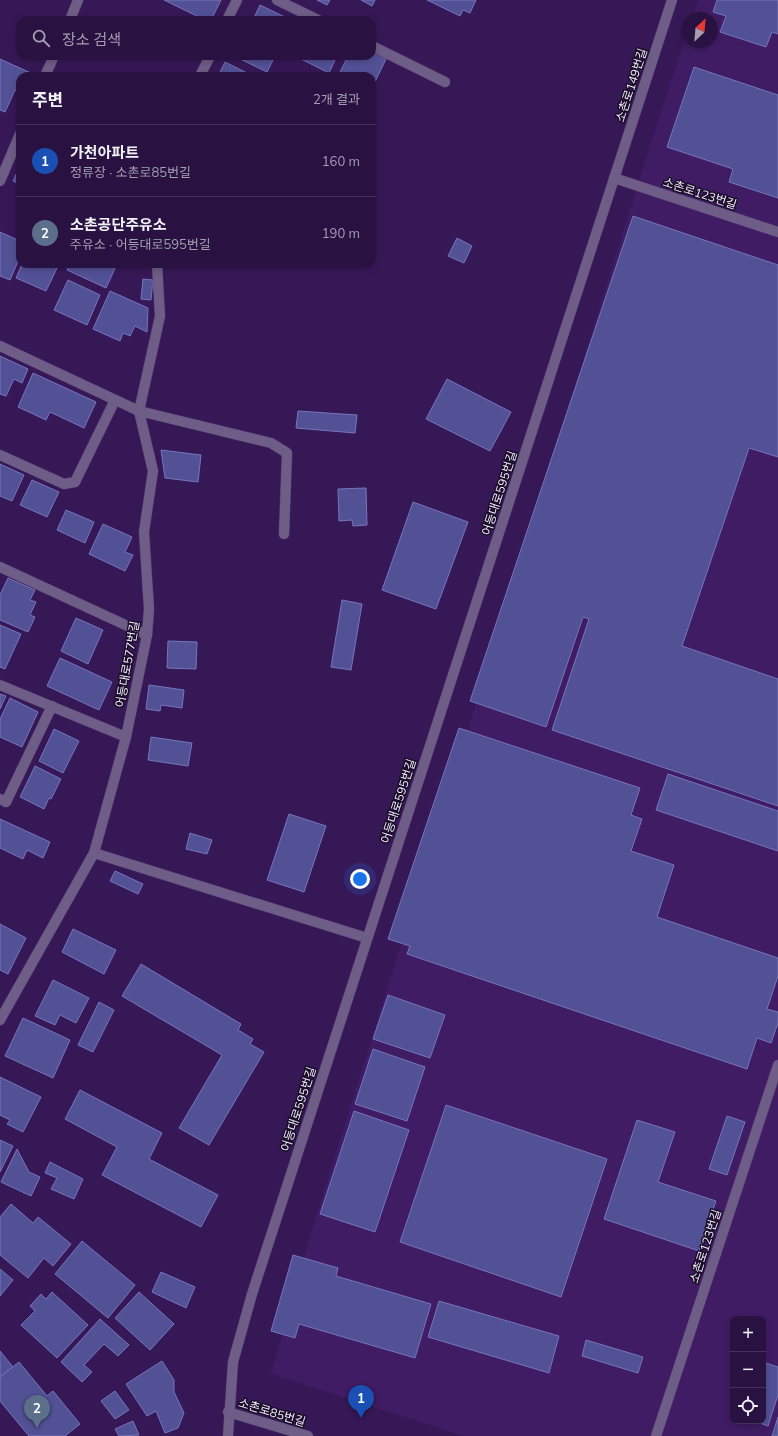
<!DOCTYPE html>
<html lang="ko">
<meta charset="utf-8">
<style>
:root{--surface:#291241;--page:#35204c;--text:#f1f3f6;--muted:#a59eb1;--line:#45325a;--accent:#a3c926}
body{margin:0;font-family:Mulish,"Noto Sans KR",sans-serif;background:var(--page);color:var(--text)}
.controls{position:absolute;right:12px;bottom:12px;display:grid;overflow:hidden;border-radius:8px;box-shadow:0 2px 6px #0003}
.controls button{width:36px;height:36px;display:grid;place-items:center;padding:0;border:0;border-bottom:1px solid var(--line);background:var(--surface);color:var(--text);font:20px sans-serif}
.compass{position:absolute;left:682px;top:12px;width:36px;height:36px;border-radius:50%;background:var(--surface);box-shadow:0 2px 6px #0003;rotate:26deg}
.you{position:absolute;left:360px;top:879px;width:14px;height:14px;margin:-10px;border:3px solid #fff;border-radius:50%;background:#1a73e8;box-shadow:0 0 0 6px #1a73e833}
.badge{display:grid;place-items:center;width:26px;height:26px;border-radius:50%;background:var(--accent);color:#fff;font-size:13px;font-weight:700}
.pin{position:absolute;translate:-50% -33px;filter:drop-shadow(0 1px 2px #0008)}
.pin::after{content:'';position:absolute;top:21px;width:14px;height:12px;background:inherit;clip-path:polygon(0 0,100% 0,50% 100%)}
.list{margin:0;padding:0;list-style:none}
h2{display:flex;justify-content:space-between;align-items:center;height:52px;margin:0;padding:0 16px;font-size:17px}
h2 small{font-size:13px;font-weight:400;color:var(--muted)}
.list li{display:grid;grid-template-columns:26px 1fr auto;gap:12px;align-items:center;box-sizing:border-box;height:72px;padding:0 16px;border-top:1px solid var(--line)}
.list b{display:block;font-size:15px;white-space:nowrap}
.list p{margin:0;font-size:13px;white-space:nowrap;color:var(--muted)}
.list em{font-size:13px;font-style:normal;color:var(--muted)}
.icon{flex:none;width:22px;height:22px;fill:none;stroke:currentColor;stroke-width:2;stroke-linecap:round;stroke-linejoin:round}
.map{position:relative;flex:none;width:778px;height:1436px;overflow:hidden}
.search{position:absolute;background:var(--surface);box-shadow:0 2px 6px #0003;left:16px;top:16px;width:360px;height:44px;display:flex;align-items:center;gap:10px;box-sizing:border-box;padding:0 14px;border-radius:12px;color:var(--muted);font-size:15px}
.panel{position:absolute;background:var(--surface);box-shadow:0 2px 6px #0003;left:16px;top:72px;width:360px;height:196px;border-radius:12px}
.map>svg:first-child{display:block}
.built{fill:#3f1c63;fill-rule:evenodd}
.building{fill:#535196;stroke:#7575bd}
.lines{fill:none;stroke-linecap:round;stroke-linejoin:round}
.lane-casing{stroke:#51366e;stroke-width:11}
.street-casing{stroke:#51366e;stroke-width:11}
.lane{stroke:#6e5d86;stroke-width:10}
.street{stroke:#6e5d86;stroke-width:10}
.labels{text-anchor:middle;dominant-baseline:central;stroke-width:3;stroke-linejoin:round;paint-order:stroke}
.street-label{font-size:12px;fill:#f3edfd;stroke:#190d28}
</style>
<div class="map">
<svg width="778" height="1436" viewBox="0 0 778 1436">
<rect width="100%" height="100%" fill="#371857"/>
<path class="built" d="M698,0H778V1436H464L271,1374L312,1230L654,133L688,30V42H712V18H692ZM733,1319H763V1421H733Z"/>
<g class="building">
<polygon points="164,0 221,0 211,20 205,20"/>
<polygon points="317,0 330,0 327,5"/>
<polygon points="361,0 375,0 372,6"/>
<polygon points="427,0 476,0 470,13 463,10 460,16"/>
<polygon points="717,0 778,0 778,34 772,32 766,47 720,32 726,16 713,12"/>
<polygon points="260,5 291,20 253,20"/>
<polygon points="372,51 386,59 372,88 372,76 338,76 348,56 372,56"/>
<polygon points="234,56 275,56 267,72"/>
<polygon points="295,56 337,56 329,73"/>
<polygon points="0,59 33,74 32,76 20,76 20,92 15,90 5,112 0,110"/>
<polygon points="225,62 253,76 218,76"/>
<polygon points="694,67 778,95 778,198 729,182 733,169 667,147"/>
<polygon points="20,166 20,184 13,181"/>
<polygon points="633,216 778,265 778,457 749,448 682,646 778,679 778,806 552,730 589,619 583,617 546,727 470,701"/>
<polygon points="0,232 20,241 20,257 10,280 0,276"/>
<polygon points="457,238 472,246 464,263 448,256"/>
<polygon points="22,264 59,264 46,291 16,278"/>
<polygon points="69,264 117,264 106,288 67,270"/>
<polygon points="143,279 153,280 151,300 141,299"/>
<polygon points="68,280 100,295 87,325 54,310"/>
<polygon points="110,291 148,308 147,332 135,326 130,336 123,333 120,341 93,329"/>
<polygon points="0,356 28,369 22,383 14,379 6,396 0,394"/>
<polygon points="33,373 96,402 84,428 50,412 46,420 18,407"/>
<polygon points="447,379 511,412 490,451 426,419"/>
<polygon points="298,411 357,415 355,433 296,428"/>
<polygon points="161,450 201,455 198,482 165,478"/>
<polygon points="0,464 24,475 12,501 0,496"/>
<polygon points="32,480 59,492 47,517 20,505"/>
<polygon points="366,488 367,525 353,526 352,520 339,521 338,489"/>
<polygon points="413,502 468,522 436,609 382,590"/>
<polygon points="66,510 94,522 85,543 57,530"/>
<polygon points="103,524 132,537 125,552 133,555 125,571 89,554"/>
<polygon points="8,578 35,590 30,600 36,602 30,615 35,617 28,632 0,620 0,595"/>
<polygon points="342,600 362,604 351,670 331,667"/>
<polygon points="76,618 103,630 88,664 61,651"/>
<polygon points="0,625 21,634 5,669 0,667"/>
<polygon points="168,641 197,642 196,669 167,668"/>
<polygon points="60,658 112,682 99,710 47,686"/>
<polygon points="149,685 184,690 182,708 161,705 160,711 146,709"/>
<polygon points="0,694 6,696 0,709"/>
<polygon points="10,698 38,712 22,747 0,737 0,719"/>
<polygon points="459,728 640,788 631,815 642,819 631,851 674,865 657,917 778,958 778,976 767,1009 778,1012 778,1023 771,1043 757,1038 747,1069 407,954 410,946 388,939"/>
<polygon points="54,729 79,741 63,773 39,761"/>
<polygon points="151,737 192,743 188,766 148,760"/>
<polygon points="35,766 61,779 51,799 49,798 44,809 20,797"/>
<polygon points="668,774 778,811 778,851 656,810"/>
<polygon points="289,814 326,826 304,892 267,880"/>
<polygon points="0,819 50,842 43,858 27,850 23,859 0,848"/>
<polygon points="190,833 212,840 207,854 186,849"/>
<polygon points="115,871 143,884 138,894 110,881"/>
<polygon points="0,924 26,938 8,974 0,970"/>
<polygon points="73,929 116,950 104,974 62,952"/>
<polygon points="141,964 241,1024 238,1030 253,1039 250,1044 264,1052 209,1145 179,1128 222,1055 122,996"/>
<polygon points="53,980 89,998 76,1023 60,1015 55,1025 35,1016"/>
<polygon points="388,995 445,1015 430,1058 373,1039"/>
<polygon points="99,1002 114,1010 93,1052 78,1045"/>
<polygon points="23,1018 70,1040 53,1078 5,1056"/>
<polygon points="373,1049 425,1067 407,1121 355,1104"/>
<polygon points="0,1077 41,1097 23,1132 7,1124 10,1120 0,1115"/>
<polygon points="80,1090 162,1133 149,1159 218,1195 201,1227 102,1175 117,1147 65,1119"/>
<polygon points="446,1105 607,1159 561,1297 400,1242"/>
<polygon points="354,1111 409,1130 375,1232 320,1214"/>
<polygon points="727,1116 745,1122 727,1175 709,1169"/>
<polygon points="637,1120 675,1132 658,1182 716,1201 699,1251 604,1219"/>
<polygon points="0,1140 13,1146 0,1172"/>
<polygon points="17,1149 29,1172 40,1177 31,1196 1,1182"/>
<polygon points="50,1162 83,1179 74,1199 51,1189 57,1178 45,1173"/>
<polygon points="11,1204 33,1223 38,1217 71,1244 53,1266 44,1258 28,1278 0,1255 0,1217"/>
<polygon points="82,1241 135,1285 108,1318 55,1274"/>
<polygon points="293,1255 338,1268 336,1276 431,1304 415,1358 299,1324 295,1338 271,1331"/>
<polygon points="0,1269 13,1280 0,1296"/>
<polygon points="161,1272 195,1287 186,1308 152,1292"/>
<polygon points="52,1292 88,1325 57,1358 21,1325 35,1311 30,1306 41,1294 46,1299"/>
<polygon points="139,1292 174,1324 150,1350 115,1318"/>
<polygon points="439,1301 559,1336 549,1373 428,1337"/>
<polygon points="100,1319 129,1345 118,1356 104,1344 84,1365 92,1372 82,1382 61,1362"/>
<polygon points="586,1340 643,1357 638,1373 582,1356"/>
<polygon points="0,1351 13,1367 0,1377"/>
<polygon points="162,1361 174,1380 174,1392 184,1413 178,1428 165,1433 156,1411 147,1416 126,1384"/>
<polygon points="19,1362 47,1396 53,1391 80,1424 65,1436 29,1436 0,1401 0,1377"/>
<polygon points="763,1362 778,1367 778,1395 768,1426 754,1421 763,1421"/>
<polygon points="115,1391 129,1410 115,1419 101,1401"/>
<polygon points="778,1417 778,1436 772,1436"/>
<polygon points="133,1421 139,1435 119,1436 115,1429"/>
</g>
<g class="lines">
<g class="lane-casing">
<g id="lane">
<polyline points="277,0 318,20"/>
<polyline points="227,20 237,0"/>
<polyline points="372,46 445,82"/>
<polyline points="200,76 210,56"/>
<polyline points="139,411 271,443 287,453 284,534"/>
<polyline points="0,455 64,484 75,482 115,400"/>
<polyline points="0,567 147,635"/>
<polyline points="0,685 126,737"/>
<polyline points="0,799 6,802 52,706"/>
<polyline points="94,853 367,938"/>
<polyline points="0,1020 94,853 126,737 147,635 149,609 144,532 153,471 139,411 160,316 157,264"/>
</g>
</g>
<g class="street-casing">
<g id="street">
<polyline points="70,20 78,0"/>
<polyline points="45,76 54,56"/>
<polyline points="614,178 778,232"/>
<polyline points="0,181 20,134"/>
<polyline points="0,346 139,411"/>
<polyline points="228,1412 308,1436"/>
<polyline points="228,1436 233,1362 252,1294 672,0"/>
<polyline points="656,1436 778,1065"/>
</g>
</g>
<use href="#lane" class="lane"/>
<use href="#street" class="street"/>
</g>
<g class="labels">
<g class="street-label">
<text transform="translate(631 85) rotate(-72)">소촌로149번길</text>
<text transform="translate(700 193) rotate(18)">소촌로123번길</text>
<text transform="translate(499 493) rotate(-72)">어등대로595번길</text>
<text transform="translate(127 664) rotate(-80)">어등대로577번길</text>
<text transform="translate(398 801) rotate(-72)">어등대로595번길</text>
<text transform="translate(298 1109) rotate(-72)">어등대로595번길</text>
<text transform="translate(705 1246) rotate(-72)">소촌로123번길</text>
<text transform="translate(272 1412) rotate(17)">소촌로85번길</text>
</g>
</g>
</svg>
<div class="controls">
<button>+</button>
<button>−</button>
<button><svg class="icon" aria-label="locate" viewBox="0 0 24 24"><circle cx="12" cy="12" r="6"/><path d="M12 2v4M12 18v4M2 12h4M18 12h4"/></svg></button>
</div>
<svg class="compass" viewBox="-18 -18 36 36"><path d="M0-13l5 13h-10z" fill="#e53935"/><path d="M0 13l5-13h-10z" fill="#a59eb1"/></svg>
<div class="you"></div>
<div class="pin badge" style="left:361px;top:1418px;background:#1a4fb4">1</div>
<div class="pin badge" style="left:37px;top:1428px;background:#5c6f8a">2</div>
<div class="search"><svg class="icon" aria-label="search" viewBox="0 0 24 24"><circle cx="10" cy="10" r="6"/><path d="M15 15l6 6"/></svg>장소 검색</div>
<section class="panel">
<h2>주변<small>2개 결과</small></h2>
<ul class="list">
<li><span class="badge" style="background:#1a4fb4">1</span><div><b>가천아파트</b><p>정류장 · 소촌로85번길</p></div><em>160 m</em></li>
<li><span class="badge" style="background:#5c6f8a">2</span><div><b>소촌공단주유소</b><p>주유소 · 어등대로595번길</p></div><em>190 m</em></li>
</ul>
</section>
</div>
